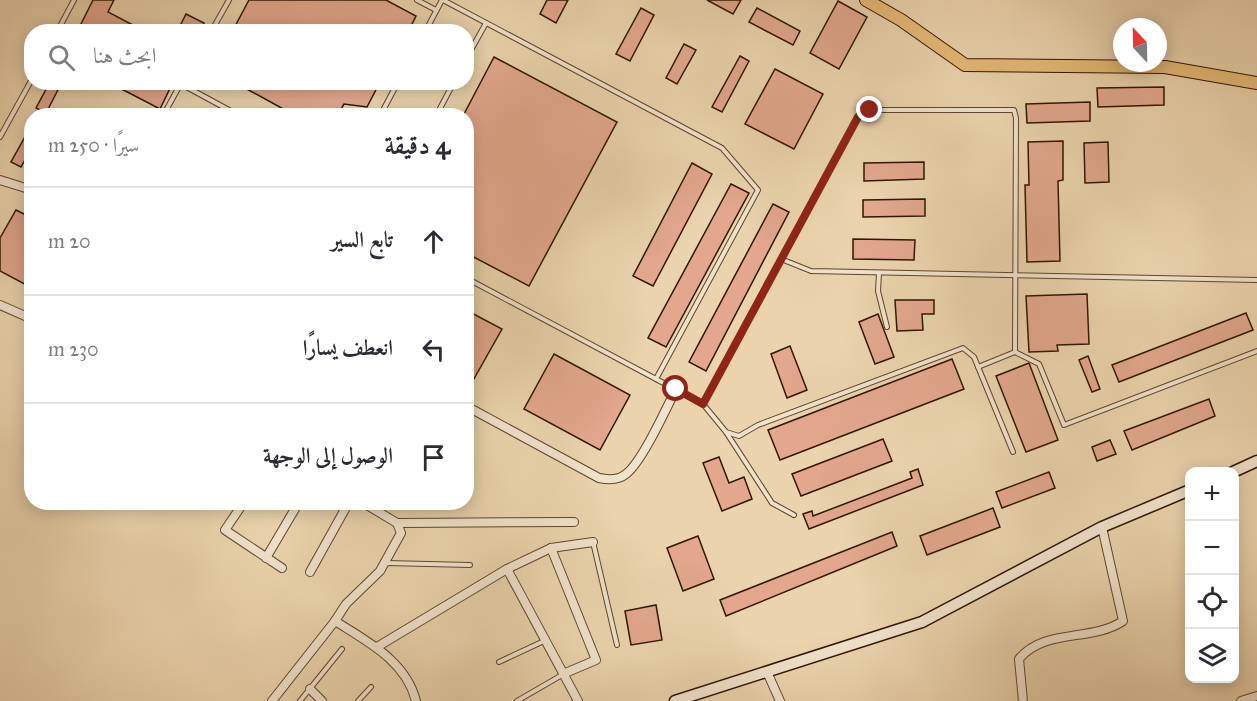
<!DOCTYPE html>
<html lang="ar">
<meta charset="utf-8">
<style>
:root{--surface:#fff;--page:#f7f7f7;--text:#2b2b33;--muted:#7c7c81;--line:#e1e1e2}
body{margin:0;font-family:"IM FELL Great Primer",Amiri,serif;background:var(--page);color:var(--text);direction:rtl}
.controls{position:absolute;right:18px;bottom:18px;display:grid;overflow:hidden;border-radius:12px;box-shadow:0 3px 15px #0003}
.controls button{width:54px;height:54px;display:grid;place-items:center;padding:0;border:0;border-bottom:2px solid var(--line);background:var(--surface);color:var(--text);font:30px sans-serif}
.compass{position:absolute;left:1113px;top:18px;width:54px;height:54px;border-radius:50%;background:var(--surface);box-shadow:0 3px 15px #0003;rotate:338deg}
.stop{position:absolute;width:18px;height:18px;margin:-14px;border:4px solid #8f2418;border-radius:50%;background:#fff}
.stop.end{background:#8f2418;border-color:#fff;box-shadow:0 2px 6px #0008}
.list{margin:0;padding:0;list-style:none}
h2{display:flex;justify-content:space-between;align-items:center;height:78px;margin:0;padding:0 24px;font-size:26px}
h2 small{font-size:20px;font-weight:400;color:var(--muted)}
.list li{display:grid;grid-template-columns:39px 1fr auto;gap:18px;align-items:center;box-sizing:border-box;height:108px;padding:0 24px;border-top:2px solid var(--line)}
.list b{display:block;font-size:22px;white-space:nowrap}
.list em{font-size:20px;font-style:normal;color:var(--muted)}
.icon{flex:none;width:33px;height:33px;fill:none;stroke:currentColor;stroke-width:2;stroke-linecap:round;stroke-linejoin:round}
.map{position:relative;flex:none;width:1257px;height:701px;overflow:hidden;direction:ltr}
.search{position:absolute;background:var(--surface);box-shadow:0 3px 15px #0003;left:24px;top:24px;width:450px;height:66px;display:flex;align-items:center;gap:15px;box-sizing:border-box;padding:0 21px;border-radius:24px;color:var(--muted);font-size:22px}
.panel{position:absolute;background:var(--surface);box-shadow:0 3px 15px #0003;left:24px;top:108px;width:450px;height:402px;border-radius:24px;direction:rtl}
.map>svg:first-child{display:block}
.building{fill:#e2a78d;stroke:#311600;stroke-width:1.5}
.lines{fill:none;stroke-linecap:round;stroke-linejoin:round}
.service-casing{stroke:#5f452b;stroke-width:6}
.minor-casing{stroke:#5f452b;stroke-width:10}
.secondary-casing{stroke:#311600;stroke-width:13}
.primary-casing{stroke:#311600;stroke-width:14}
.service{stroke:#f1e2ca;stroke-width:4}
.minor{stroke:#f1e2ca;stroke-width:8}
.secondary{stroke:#f1e2ca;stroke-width:10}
.primary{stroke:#e5ba76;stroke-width:12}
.route{stroke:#8f2418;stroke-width:8}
</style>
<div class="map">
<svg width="1257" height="701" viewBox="0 0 1257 701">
<rect width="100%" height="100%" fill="#ead3ad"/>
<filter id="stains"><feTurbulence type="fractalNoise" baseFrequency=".00333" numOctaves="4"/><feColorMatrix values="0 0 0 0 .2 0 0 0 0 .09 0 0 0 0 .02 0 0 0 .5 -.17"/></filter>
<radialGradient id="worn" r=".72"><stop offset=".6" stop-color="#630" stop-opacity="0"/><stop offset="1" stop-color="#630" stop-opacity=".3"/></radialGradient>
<g class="building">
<polygon points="93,0 114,0 108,12 146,32 77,32"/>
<polygon points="249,0 386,0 416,16 408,32 232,32"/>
<polygon points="547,0 568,0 556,23 540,14"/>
<polygon points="707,0 741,0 733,14"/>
<polygon points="838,1 867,17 839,69 810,53"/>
<polygon points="641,8 654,15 630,61 616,54"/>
<polygon points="757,8 800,31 793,45 749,22"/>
<polygon points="186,14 204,23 199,32 177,32"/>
<polygon points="684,44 696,50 677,84 666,78"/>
<polygon points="740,56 749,61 722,112 712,107"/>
<polygon points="494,57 617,122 529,286 466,253 466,116 463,116"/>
<polygon points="775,69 823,94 794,149 745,124"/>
<polygon points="50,82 62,82 46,113 36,108"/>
<polygon points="108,82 173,82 160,109"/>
<polygon points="234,82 380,82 367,107 344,104 337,116 296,116"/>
<polygon points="1164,87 1164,105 1098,107 1097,88"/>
<polygon points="1090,102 1090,121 1027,123 1026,104"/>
<polygon points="26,135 32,138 32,147 21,167 11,162"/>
<polygon points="1063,141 1063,180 1058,181 1060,261 1027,262 1025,185 1029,185 1028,142"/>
<polygon points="1108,142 1109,182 1085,183 1084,143"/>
<polygon points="924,162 924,179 864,181 864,163"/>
<polygon points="692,163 712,174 653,286 633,276"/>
<polygon points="731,184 749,193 666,347 648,338"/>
<polygon points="925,199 925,216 863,217 863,200"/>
<polygon points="773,204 789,212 706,371 689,362"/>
<polygon points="16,210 32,218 32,288 0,271 0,238"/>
<polygon points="853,239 915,240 914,260 853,259"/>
<polygon points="1087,294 1089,344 1057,345 1058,351 1029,352 1026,296"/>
<polygon points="895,300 934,300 934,314 922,314 923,330 897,331"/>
<polygon points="466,310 502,329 466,393"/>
<polygon points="1246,313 1253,330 1119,382 1112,365"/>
<polygon points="878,314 894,357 875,364 859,322"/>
<polygon points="790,346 807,390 787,398 771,354"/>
<polygon points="554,354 630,395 600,450 524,409"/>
<polygon points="1088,356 1100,389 1092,392 1079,360"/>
<polygon points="952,359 964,389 780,460 768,430"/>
<polygon points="1029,363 1058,440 1026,452 996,376"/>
<polygon points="1209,399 1215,416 1132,450 1124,431"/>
<polygon points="883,439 892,461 801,496 792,474"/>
<polygon points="1110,440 1116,454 1097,461 1092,447"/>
<polygon points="719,457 729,483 744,477 752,499 722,511 703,463"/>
<polygon points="918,469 923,485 809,529 803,514 812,511 813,516 912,478 910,472"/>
<polygon points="1049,472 1055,488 1002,508 996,492"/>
<polygon points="993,508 1000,527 927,555 920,536"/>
<polygon points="892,532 897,546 726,616 720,600"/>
<polygon points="698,536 714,579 683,591 667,548"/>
<polygon points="656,605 662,640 631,645 625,611"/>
</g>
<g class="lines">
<g class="service-casing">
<g id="service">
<polyline points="417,0 436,10"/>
<polyline points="443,0 722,148 758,190 656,379"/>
<polyline points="57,32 74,0"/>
<polyline points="211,32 229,0"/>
<polyline points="425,32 442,0"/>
<polyline points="466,59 486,23"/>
<polyline points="181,84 240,116"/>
<polyline points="163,116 181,83"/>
<polyline points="380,116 398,82"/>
<polyline points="436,116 454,82"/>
<polyline points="0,137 32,79"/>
<polyline points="781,259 811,271 1257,280"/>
<polyline points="879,273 878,291 887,327"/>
<polyline points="466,278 703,404 858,117 870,110 1014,110 1016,118 1015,352 978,367"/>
<polyline points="1015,352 1039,364 1064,425 1257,351"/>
<polyline points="703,404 726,432 772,503 794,515"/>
<polyline points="726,432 739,436 758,425 963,348 974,357 1013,452"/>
<polyline points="593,542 617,645"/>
<polyline points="386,563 470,565"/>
<polyline points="499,662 544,641"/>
<polyline points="300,701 342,649"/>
<polyline points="358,701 371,687"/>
<polyline points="517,701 562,675"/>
</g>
</g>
<g class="minor-casing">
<g id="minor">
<polyline points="0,180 32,190"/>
<polyline points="0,305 32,319"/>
<path d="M466,406L599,478C609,480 619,480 626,474C642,462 666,409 676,389"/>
<polyline points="244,502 225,530 282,568"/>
<polyline points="362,502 397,523 574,522"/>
<polyline points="551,548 596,660 563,674"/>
<polyline points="266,558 299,502"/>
<polyline points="507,569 578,701"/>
<polyline points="310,572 349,502"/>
<path d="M335,621C368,642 406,661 416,701"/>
<polyline points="377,647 507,569 551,548 593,542"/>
<polyline points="767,672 780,701"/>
<polyline points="310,689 322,701"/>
<polyline points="272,701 335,621 346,604 380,571 401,533 397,523"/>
<path d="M1023,701L1019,659C1044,628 1092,642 1123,621L1102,527"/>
<polyline points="1241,701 1257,696"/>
</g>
</g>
<g class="secondary-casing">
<g id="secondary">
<polyline points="1233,472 1257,461"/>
<polyline points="675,701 922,622 1102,527 1190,490"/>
</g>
</g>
<g class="primary-casing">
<polyline id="primary" points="866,0 901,20 965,65 1165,67 1257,83"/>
</g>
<use href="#service" class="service"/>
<use href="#minor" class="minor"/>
<use href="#secondary" class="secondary"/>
<use href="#primary" class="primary"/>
</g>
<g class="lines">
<polyline class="route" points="676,389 703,404 858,117 870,110"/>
</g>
<rect width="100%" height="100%" filter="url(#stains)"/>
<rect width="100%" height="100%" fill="url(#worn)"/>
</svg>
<div class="controls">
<button>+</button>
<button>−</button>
<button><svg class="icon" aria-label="locate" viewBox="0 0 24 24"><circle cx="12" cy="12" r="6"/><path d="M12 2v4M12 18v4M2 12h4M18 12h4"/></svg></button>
<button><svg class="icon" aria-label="layers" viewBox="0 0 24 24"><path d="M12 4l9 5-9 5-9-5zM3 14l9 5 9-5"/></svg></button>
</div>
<svg class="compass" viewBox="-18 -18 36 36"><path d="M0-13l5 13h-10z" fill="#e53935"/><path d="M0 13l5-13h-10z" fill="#7c7c81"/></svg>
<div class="stop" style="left:676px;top:389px"></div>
<div class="stop end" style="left:870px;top:110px"></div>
<div class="search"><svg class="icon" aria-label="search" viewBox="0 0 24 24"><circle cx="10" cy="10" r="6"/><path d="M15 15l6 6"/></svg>ابحث هنا</div>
<section class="panel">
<h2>4 دقيقة<small>سيرًا · 250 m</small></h2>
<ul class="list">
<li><svg class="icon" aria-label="ahead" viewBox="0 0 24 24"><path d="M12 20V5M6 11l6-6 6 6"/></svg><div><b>تابع السير</b></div><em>20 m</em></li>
<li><svg class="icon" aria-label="left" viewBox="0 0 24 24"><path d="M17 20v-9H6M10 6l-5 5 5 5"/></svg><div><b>انعطف يسارًا</b></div><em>230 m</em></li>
<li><svg class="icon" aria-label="arrive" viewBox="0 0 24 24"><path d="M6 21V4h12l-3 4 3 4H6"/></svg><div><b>الوصول إلى الوجهة</b></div></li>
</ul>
</section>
</div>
